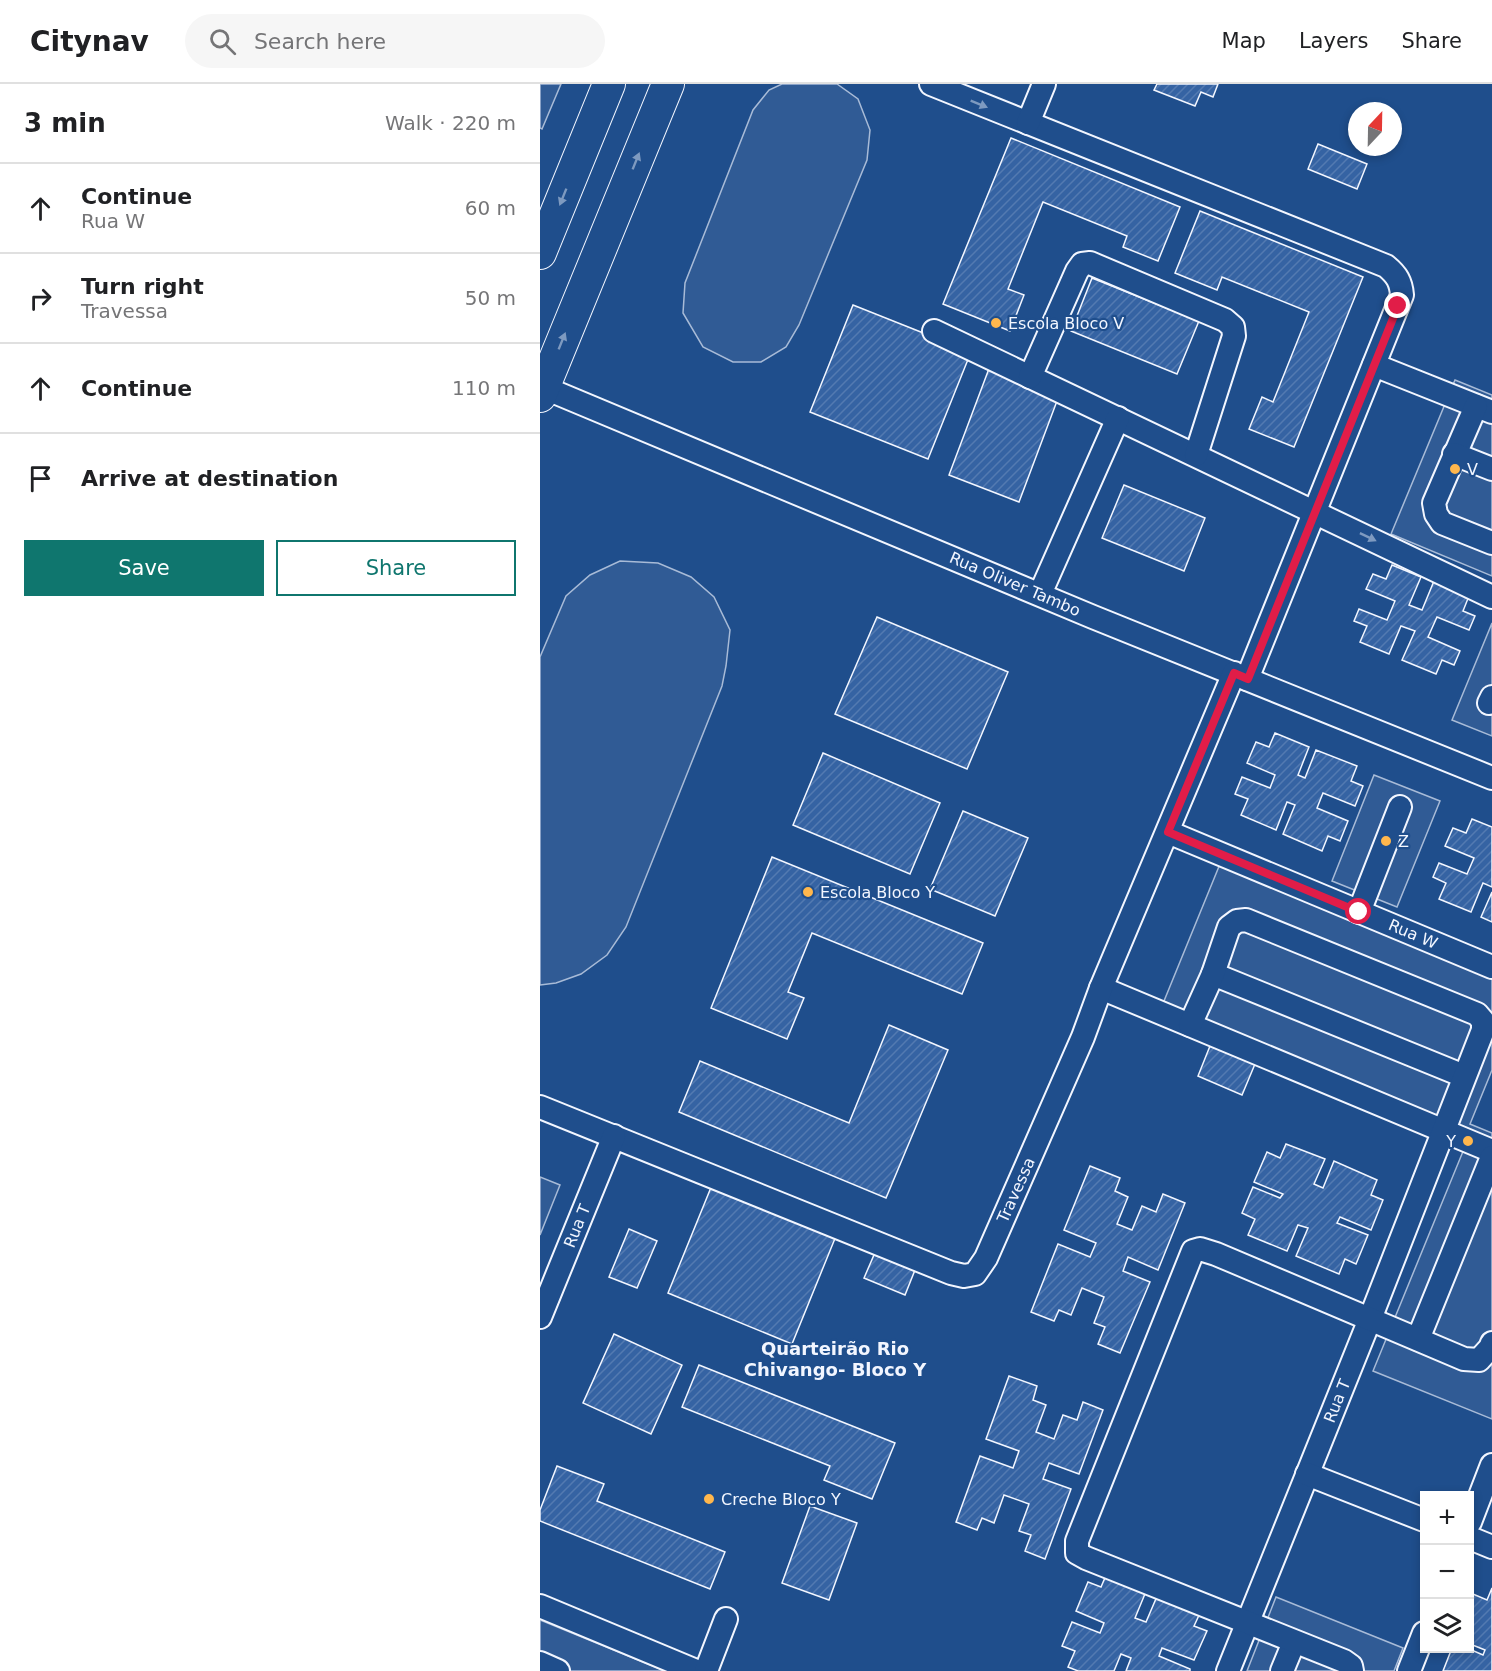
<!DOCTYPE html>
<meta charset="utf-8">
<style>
:root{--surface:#fff;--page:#f6f6f6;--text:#202124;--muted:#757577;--line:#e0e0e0;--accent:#0f766e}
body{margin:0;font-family:"DejaVu Sans",sans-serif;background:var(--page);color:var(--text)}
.controls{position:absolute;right:18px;bottom:18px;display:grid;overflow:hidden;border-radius:0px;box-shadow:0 3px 9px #0003}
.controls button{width:54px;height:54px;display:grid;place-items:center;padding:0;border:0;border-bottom:2px solid var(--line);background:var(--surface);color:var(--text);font:30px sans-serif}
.compass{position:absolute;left:808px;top:18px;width:54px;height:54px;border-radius:50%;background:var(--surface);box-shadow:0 3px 9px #0003;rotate:22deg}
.stop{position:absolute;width:18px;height:18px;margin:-14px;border:4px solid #e11d48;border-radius:50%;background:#fff}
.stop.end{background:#e11d48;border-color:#fff;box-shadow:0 2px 6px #0008}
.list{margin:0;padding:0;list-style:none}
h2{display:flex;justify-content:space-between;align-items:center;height:78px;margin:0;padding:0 24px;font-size:26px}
h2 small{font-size:20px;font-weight:400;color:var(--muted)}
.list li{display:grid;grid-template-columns:39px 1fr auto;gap:18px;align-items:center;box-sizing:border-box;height:90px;padding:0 24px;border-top:2px solid var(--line)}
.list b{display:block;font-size:22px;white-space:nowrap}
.list p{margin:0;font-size:20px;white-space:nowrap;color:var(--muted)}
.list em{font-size:20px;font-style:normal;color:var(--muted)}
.actions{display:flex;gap:12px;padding:18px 24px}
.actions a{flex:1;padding:14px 0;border:2px solid var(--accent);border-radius:0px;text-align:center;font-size:21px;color:var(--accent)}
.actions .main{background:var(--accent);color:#fff}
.icon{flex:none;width:33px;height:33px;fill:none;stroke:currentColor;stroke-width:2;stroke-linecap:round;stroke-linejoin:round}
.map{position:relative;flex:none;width:952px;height:1587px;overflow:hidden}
header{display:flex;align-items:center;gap:36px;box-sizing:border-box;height:84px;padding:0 30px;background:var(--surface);border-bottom:2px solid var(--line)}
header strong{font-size:28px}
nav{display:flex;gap:33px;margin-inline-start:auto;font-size:21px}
.search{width:420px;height:54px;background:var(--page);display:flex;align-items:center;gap:15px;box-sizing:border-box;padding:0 21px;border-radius:33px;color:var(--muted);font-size:22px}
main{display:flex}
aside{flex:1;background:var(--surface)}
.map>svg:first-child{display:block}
.built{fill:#305b95;stroke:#a8bbd7;stroke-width:1.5}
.building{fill:url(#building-hatch);stroke:#f2f6ff;stroke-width:1.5}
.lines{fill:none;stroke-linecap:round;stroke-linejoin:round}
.street-casing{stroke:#f2f6ff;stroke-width:26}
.secondary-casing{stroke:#f2f6ff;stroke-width:34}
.street{stroke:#1f4e8c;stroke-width:22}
.secondary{stroke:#1f4e8c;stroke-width:32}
.oneway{fill:#7e9ac0}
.route{stroke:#e11d48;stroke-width:8}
.poi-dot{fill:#ffb74d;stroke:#1f4e8c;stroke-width:2}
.labels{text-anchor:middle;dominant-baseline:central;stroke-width:4.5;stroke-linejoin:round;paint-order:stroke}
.poi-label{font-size:16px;fill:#f2f6ff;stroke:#1f4e8c;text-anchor:start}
.street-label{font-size:16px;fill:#f2f6ff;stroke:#1f4e8c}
.neighbourhood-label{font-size:18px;font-weight:bold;fill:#f2f6ff;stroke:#1f4e8c}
</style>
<header>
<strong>Citynav</strong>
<div class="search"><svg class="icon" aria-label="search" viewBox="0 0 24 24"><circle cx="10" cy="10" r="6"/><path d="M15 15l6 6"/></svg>Search here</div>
<nav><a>Map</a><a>Layers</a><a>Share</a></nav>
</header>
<main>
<aside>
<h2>3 min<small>Walk · 220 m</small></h2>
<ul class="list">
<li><svg class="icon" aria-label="ahead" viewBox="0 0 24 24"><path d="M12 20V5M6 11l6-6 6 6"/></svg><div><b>Continue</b><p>Rua W</p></div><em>60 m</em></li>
<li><svg class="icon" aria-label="right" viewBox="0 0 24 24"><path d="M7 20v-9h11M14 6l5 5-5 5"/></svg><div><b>Turn right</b><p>Travessa</p></div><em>50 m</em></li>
<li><svg class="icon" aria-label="ahead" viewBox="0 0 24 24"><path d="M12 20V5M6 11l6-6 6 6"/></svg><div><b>Continue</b></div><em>110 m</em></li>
<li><svg class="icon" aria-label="arrive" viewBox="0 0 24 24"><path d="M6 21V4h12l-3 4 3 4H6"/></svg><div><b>Arrive at destination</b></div></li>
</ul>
<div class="actions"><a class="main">Save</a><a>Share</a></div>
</aside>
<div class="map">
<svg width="952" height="1587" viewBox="0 0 952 1587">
<defs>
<pattern id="building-hatch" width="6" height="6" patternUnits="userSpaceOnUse" patternTransform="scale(1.5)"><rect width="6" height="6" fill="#3563a3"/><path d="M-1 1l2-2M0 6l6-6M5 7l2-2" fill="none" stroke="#537ab1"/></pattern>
</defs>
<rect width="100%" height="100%" fill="#1f4e8c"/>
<g class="built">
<polygon points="0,0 21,0 2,45 0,44"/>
<polygon points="242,0 297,0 318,15 330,46 327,76 259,241 246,263 221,278 193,278 163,263 143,229 145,199 213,26 229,6"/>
<polygon points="915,296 952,311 952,492 851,450"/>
<polygon points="80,477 118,479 151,493 174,513 190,546 186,582 182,602 86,843 67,871 41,890 16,899 0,901 0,573 26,512 50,491"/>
<polygon points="952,539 952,652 912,636"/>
<polygon points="834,691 900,717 857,823 792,797"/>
<polygon points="680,780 952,890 952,986 930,1040 952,1049 952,1335 833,1287 924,1065 615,939"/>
<polygon points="0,1093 20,1101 0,1151"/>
<polygon points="736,1513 863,1564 854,1587 707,1587"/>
<polygon points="0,1536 125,1587 0,1587"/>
</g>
<g class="building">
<polygon points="617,0 678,0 673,13 661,8 655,22 614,6"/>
<polygon points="471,54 640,123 618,177 583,163 587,152 503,118 468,205 484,211 470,247 403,220"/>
<polygon points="778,60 827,80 817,105 768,85"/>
<polygon points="660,127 823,193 754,363 709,345 722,313 733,318 769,228 682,193 677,206 635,189"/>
<polygon points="552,194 659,237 637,290 531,247"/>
<polygon points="313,221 431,268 388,375 270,328"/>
<polygon points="450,282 520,309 479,418 409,391"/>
<polygon points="584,401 665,434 644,487 562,454"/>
<polygon points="852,481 881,493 869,521 882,526 894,497 929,512 923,527 935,532 929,546 897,533 888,553 920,567 914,581 902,576 896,590 862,576 875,547 861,542 849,570 820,558 827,542 814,537 819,525 847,536 855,517 826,505 833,490 846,495"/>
<polygon points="337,533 468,588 427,685 295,630"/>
<polygon points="735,649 769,663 758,691 765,694 776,666 817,682 811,697 823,702 815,722 783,709 777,724 808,737 800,757 788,752 782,767 743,750 755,721 747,718 736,746 701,731 708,715 695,710 702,693 730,704 735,691 707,679 716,658 729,663"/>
<polygon points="283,669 400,719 370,790 253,741"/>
<polygon points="423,727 488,754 455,832 390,805"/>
<polygon points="932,735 952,743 952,803 943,799 931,828 899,815 906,799 893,793 899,779 927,790 934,774 905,762 913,744 926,749"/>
<polygon points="232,773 443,859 422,910 272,849 248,908 264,914 247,955 171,924"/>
<polygon points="952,808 952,838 941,833"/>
<polygon points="349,941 408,966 346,1114 139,1028 160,977 309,1039"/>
<polygon points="670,962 715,980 702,1011 658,992"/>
<polygon points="746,1060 785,1075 774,1100 783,1104 794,1077 837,1096 831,1111 843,1116 831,1146 800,1133 797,1139 828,1151 816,1180 805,1175 799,1190 756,1172 768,1144 758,1141 747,1167 708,1151 715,1135 702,1129 713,1103 740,1114 743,1110 714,1098 727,1068 740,1074"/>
<polygon points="550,1082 580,1094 575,1107 588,1113 577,1140 592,1146 602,1122 616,1128 623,1110 645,1119 618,1186 588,1173 583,1187 610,1198 580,1269 558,1260 565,1243 554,1239 564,1213 542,1204 531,1231 519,1226 514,1237 491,1228 518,1160 550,1173 556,1159 524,1146"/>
<polygon points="172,1101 296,1152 252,1260 128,1209"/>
<polygon points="89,1145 117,1157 97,1204 69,1193"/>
<polygon points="337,1164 377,1181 365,1211 324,1194"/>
<polygon points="74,1250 142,1281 111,1350 43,1319"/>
<polygon points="159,1281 355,1359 332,1415 284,1396 290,1382 142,1323"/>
<polygon points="469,1292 497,1302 493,1316 506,1321 496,1348 514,1355 523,1331 537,1336 543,1318 563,1326 539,1390 509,1379 503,1395 531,1405 505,1475 485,1467 491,1451 479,1447 489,1420 464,1411 454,1439 442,1434 437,1446 416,1438 440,1372 473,1384 479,1367 446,1355"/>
<polygon points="17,1382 64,1400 57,1417 185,1468 170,1505 0,1437 0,1426"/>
<polygon points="270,1422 317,1439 289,1516 242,1499"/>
<polygon points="567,1489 607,1505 595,1534 606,1538 618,1510 661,1527 654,1542 667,1547 654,1576 622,1564 619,1572 650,1585 650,1587 586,1587 591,1574 581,1570 574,1587 538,1587 528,1583 535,1567 522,1562 532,1538 560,1549 564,1539 536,1527 548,1498 561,1503"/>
<polygon points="952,1504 952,1587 903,1587 912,1564 927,1564 943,1571 945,1566 930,1560 930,1518 933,1510 947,1516"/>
</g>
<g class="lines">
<g class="street-casing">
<g id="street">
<path d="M391,0L846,182C857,191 861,198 862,211L707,595"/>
<polyline points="488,39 504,0"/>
<polyline points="394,247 952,513"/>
<polyline points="834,281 952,328"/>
<polyline points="490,293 537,187 542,180 550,179 685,236 693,243 694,252 656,371"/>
<polyline points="0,302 553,533 952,694"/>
<polyline points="936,322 894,419 896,430 902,439 952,459"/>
<polyline points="914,370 952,385"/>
<polyline points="500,510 578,334"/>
<polyline points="949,619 952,613"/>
<polyline points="628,748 952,883"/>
<polyline points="819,828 860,723"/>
<polyline points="673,890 924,992"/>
<polyline points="561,904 952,1067"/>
<polyline points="650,941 673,890 689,843 697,837 706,836 937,930 943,937 943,946 830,1235 688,1587"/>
<polyline points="0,1023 411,1189 424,1192 435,1190 446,1174 543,953 561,904 694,589"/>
<polyline points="0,1233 74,1052"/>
<polyline points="878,1255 952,1073"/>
<polyline points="767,1390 884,1436"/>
<polyline points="930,1438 952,1381"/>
<polyline points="930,1454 952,1463"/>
<polyline points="0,1522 156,1587"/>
<polyline points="0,1579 18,1587"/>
<polyline points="166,1587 186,1535"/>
<polyline points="742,1587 754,1558"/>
<polyline points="812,1587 811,1582 804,1577 546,1474 537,1469 537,1457 653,1167 660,1165 676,1170 924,1275 939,1276 950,1264 952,1259"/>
<polyline points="869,1587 884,1549"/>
</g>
</g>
<g class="secondary-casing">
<g id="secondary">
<polyline points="0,169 69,0"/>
<polyline points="0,312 128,0"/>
</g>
</g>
<use href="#street" class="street"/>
<use href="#secondary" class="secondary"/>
</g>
<defs><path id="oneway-solid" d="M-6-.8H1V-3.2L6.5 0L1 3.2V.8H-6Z" transform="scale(1.5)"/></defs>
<g class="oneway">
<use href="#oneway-solid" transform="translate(439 20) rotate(22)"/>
<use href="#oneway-solid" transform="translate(96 77) rotate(-68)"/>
<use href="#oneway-solid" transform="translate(23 113) rotate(112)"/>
<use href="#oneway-solid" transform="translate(22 257) rotate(-68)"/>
<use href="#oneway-solid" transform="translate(828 453) rotate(26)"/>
</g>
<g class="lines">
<polyline class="route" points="819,828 628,748 694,589 708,595 858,222"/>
</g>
<g class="poi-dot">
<circle cx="456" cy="239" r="6"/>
<circle cx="915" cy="385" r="6"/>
<circle cx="846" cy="757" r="6"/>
<circle cx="268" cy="808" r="6"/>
<circle cx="928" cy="1057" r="6"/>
<circle cx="169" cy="1415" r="6"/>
</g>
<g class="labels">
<g class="poi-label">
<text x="468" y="239">Escola Bloco V</text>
<text x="927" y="385">V</text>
<text x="858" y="757">Z</text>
<text x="280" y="808">Escola Bloco Y</text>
<text x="916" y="1057" text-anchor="end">Y</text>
<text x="181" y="1415">Creche Bloco Y</text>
</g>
<g class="street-label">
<text transform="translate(475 500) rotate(23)">Rua Oliver Tambo</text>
<text transform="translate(873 850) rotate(23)">Rua W</text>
<text transform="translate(476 1106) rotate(-66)">Travessa</text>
<text transform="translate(37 1142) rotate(-68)">Rua T</text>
<text transform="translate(797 1317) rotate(-68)">Rua T</text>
</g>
<g class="neighbourhood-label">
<text x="295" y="1264">Quarteirão Rio<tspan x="295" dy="21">Chivango- Bloco Y</tspan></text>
</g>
</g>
</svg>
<div class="controls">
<button>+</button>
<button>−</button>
<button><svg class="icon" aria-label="layers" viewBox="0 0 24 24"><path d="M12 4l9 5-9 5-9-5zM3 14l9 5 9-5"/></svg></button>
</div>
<svg class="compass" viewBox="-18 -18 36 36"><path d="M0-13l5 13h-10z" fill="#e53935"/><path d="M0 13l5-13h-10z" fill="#757577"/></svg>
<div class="stop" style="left:819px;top:828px"></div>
<div class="stop end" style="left:858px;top:222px"></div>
</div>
</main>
